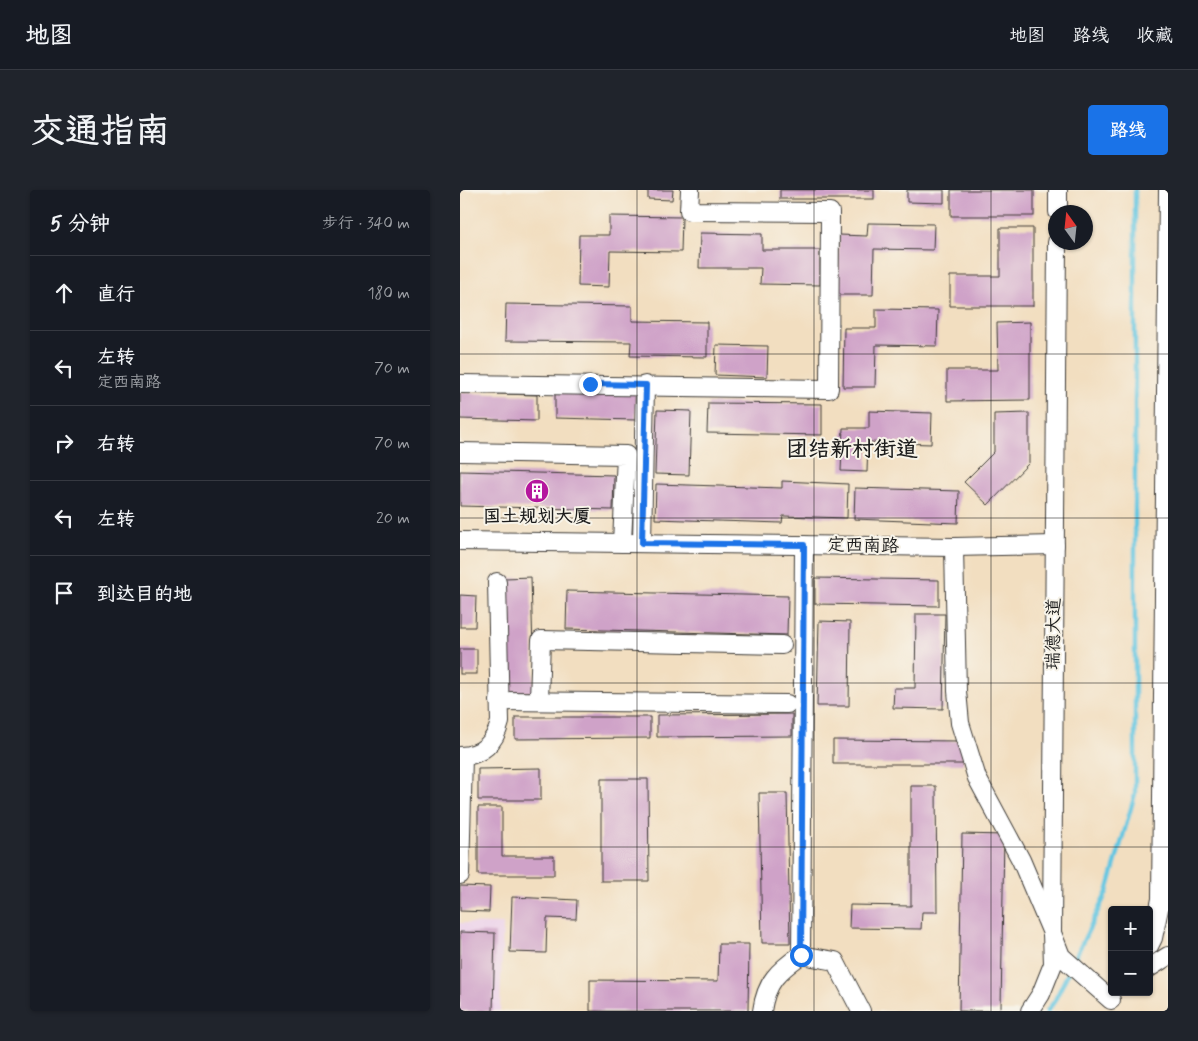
<!DOCTYPE html>
<html lang="zh">
<meta charset="utf-8">
<style>
:root{--surface:#171b24;--page:#20242c;--text:#f1f3f6;--muted:#9ea1a6;--line:#363941;--accent:#1a73e8}
body{margin:0;font-family:Mynerve,"LXGW WenKai TC",sans-serif;background:var(--page);color:var(--text)}
.controls{position:absolute;right:15px;bottom:15px;display:grid;overflow:hidden;border-radius:5px;box-shadow:0 1px 4px #0004}
.controls button{width:45px;height:45px;display:grid;place-items:center;padding:0;border:0;border-bottom:1px solid var(--line);background:var(--surface);color:var(--text);font:25px sans-serif}
.compass{position:absolute;left:588px;top:15px;width:45px;height:45px;border-radius:50%;background:var(--surface);box-shadow:0 1px 4px #0004;rotate:345deg}
.stop{position:absolute;width:15px;height:15px;margin:-11px;border:4px solid #1a73e8;border-radius:50%;background:#fff}
.stop.end{background:#1a73e8;border-color:#fff;box-shadow:0 1px 5px #0008}
.list{margin:0;padding:0;list-style:none}
h2{display:flex;justify-content:space-between;align-items:center;height:65px;margin:0;padding:0 20px;font-size:21px}
h2 small{font-size:16px;font-weight:400;color:var(--muted)}
.list li{display:grid;grid-template-columns:32px 1fr auto;gap:15px;align-items:center;box-sizing:border-box;height:75px;padding:0 20px;border-top:1px solid var(--line)}
.list b{display:block;font-size:19px;white-space:nowrap}
.list p{margin:0;font-size:16px;white-space:nowrap;color:var(--muted)}
.list em{font-size:16px;font-style:normal;color:var(--muted)}
.icon{flex:none;width:28px;height:28px;fill:none;stroke:currentColor;stroke-width:2;stroke-linecap:round;stroke-linejoin:round}
.map{position:relative;flex:none;width:708px;height:821px;overflow:hidden;border-radius:5px}
header{display:flex;align-items:center;gap:30px;box-sizing:border-box;height:70px;padding:0 25px;background:var(--surface);border-bottom:1px solid var(--line)}
header strong{font-size:24px}
nav{display:flex;gap:28px;margin-inline-start:auto;font-size:18px}
.intro{display:flex;align-items:center;justify-content:space-between;box-sizing:border-box;height:120px;padding:0 30px}
h1{margin:0;font-size:35px}
.button{padding:12px 22px;border-radius:5px;background:var(--accent);color:#fff;font-size:18px;font-weight:700}
main{display:flex;gap:30px;padding:0 30px}
aside{flex:1;background:var(--surface);border-radius:5px;box-shadow:0 1px 4px #0004}
.map>svg:first-child{display:block}
.built{fill:#ecd1ea}
.lines{fill:none;stroke-linecap:round;stroke-linejoin:round}
.stream{stroke:#63c6e1;stroke-width:4.5}
.building{fill:#cfa2c8}
.minor-casing{stroke:#3c3935;stroke-width:20}
.minor{stroke:#fff;stroke-width:18}
.route{stroke:#1a73e8;stroke-width:6}
.grid{fill:none;stroke:#1c1c1c;stroke-width:1;stroke-opacity:0.55}
.labels{text-anchor:middle;dominant-baseline:central;stroke-width:4;stroke-linejoin:round;paint-order:stroke}
.poi-label{font-size:18px;font-weight:bold;fill:#1c1c1c;stroke:#f7f3e8}
.street-label{font-size:18px;fill:#1c1c1c;stroke:#f7f3e8}
.district-label{font-size:22px;font-weight:bold;fill:#1c1c1c;stroke:#f7f3e8}
</style>
<header>
<strong>地图</strong>
<nav><a>地图</a><a>路线</a><a>收藏</a></nav>
</header>
<div class="intro"><h1>交通指南</h1><a class="button">路线</a></div>
<main>
<aside>
<h2>5 分钟<small>步行 · 340 m</small></h2>
<ul class="list">
<li><svg class="icon" aria-label="ahead" viewBox="0 0 24 24"><path d="M12 20V5M6 11l6-6 6 6"/></svg><div><b>直行</b></div><em>180 m</em></li>
<li><svg class="icon" aria-label="left" viewBox="0 0 24 24"><path d="M17 20v-9H6M10 6l-5 5 5 5"/></svg><div><b>左转</b><p>定西南路</p></div><em>70 m</em></li>
<li><svg class="icon" aria-label="right" viewBox="0 0 24 24"><path d="M7 20v-9h11M14 6l5 5-5 5"/></svg><div><b>右转</b></div><em>70 m</em></li>
<li><svg class="icon" aria-label="left" viewBox="0 0 24 24"><path d="M17 20v-9H6M10 6l-5 5 5 5"/></svg><div><b>左转</b></div><em>20 m</em></li>
<li><svg class="icon" aria-label="arrive" viewBox="0 0 24 24"><path d="M6 21V4h12l-3 4 3 4H6"/></svg><div><b>到达目的地</b></div></li>
</ul>
</aside>
<div class="map">
<svg width="708" height="821" viewBox="0 0 708 821">
<rect width="100%" height="100%" fill="#f7f3e8"/>
<filter id="ink" filterUnits="userSpaceOnUse"><feTurbulence type="fractalNoise" baseFrequency=".02" numOctaves="2"/><feDisplacementMap in="SourceGraphic" scale="10" xChannelSelector="R" yChannelSelector="G"/><feConvolveMatrix kernelMatrix="1 2 1 2 8 2 1 2 1" color-interpolation-filters="sRGB"/></filter>
<filter id="wash" filterUnits="userSpaceOnUse"><feTurbulence type="fractalNoise" baseFrequency=".0096" numOctaves="4" result="noise"/><feDisplacementMap in="SourceGraphic" scale="20" xChannelSelector="R" yChannelSelector="G"/><feGaussianBlur stdDeviation="1.12" result="paint"/><feColorMatrix in="noise" values="0 0 0 0 0 0 0 0 0 0 0 0 0 0 0 0 0 1.4 0 .05"/><feComposite in="paint" operator="in"/></filter>
<g filter="url(#wash)">
<rect width="100%" height="100%" fill="#f2dec0"/>
<polygon class="built" points="0,733 43,734 40,821 0,821"/>
<g class="lines">
<g class="stream">
<polyline points="613,772 647,702 675,604 675,0"/>
<polyline points="587,821 594,812 610,779"/>
</g>
</g>
<g id="blocks">
<g class="building">
<polygon points="188,0 213,0 212,10 188,9"/>
<rect x="320" y="0" width="94" height="9"/>
<polygon points="447,0 484,0 484,13 447,12"/>
<rect x="491" y="0" width="83" height="26"/>
<polygon points="149,26 222,27 221,62 150,61 149,97 118,96 119,45 149,45"/>
<polygon points="408,33 474,34 473,60 414,59 413,105 378,105 379,45 407,46"/>
<polygon points="540,38 573,38 573,116 490,116 490,86 540,86"/>
<polygon points="240,43 302,44 302,60 360,60 360,95 300,94 301,78 239,78"/>
<polygon points="46,114 172,116 172,131 247,132 247,167 170,166 171,152 45,151"/>
<polygon points="416,119 478,120 477,156 416,155 415,197 383,197 384,138 416,138"/>
<polygon points="570,132 570,210 487,211 487,180 538,180 537,133"/>
<polygon points="256,155 308,156 307,187 255,185"/>
<polygon points="95,201 176,203 176,230 95,228"/>
<polygon points="0,203 77,205 77,231 0,229"/>
<polygon points="248,213 362,214 362,245 247,243"/>
<polygon points="197,220 231,221 229,285 195,284"/>
<polygon points="409,221 472,223 471,254 408,252 407,282 381,281 383,238 409,238"/>
<polygon points="569,223 569,273 528,315 504,292 534,262 534,224"/>
<polygon points="0,281 154,285 153,320 0,316"/>
<polygon points="322,291 388,294 387,328 323,326 322,333 195,329 196,294 322,298"/>
<polygon points="395,298 499,301 498,333 394,329"/>
<polygon points="71,387 74,502 48,502 45,388"/>
<polygon points="355,388 479,390 479,416 355,414"/>
<polygon points="107,401 328,406 327,445 106,439"/>
<polygon points="0,405 16,406 15,437 0,437"/>
<polygon points="456,424 485,424 483,519 433,518 434,498 455,498"/>
<polygon points="359,431 390,432 389,516 357,516"/>
<rect x="0" y="459" width="17" height="25"/>
<polygon points="332,524 332,546 197,547 197,525"/>
<polygon points="55,527 190,527 190,548 55,549"/>
<polygon points="373,550 503,551 503,574 373,574"/>
<polygon points="81,578 81,610 18,610 18,579"/>
<polygon points="141,589 188,589 189,691 141,691"/>
<polygon points="451,596 476,596 477,722 462,722 461,739 389,738 390,715 451,716"/>
<polygon points="299,603 327,603 330,753 302,753"/>
<polygon points="18,617 42,617 42,666 94,666 94,685 18,685"/>
<polygon points="502,644 544,645 541,817 537,821 499,821"/>
<polygon points="0,696 30,697 29,722 0,721"/>
<polygon points="52,707 117,710 116,729 87,728 86,763 50,762"/>
<polygon points="0,742 35,743 33,821 0,821"/>
<polygon points="259,754 289,754 288,821 130,821 130,790 258,791"/>
</g>
</g>
</g>
<g filter="url(#ink)">
<use href="#blocks" fill-opacity="0" stroke="#3c3935" stroke-width="1"/>
<g class="lines">
<g class="minor-casing">
<g id="minor">
<polyline points="598,22 598,0"/>
<polyline points="597,52 592,743 601,766 651,810"/>
<polyline points="0,194 369,199 370,22 229,21 230,0"/>
<polyline points="0,262 166,265 162,353"/>
<polyline points="0,351 494,357 595,355"/>
<polyline points="182,353 185,195"/>
<polyline points="494,357 497,501 500,533 517,588 561,670 592,743 593,774 581,804 570,821"/>
<polyline points="39,511 327,514"/>
<polyline points="79,511 81,450 322,455"/>
<path d="M0,566C22,566 35,552 40,532L37,392"/>
<polyline points="0,685 3,566"/>
<polyline points="689,756 693,748 701,709 708,0"/>
<polyline points="341,765 344,355"/>
<polyline points="689,778 708,766"/>
<path d="M302,821C306,792 318,781 341,765L375,771L401,821"/>
</g>
</g>
<use href="#minor" class="minor"/>
</g>
</g>
<g class="lines" filter="url(#ink)">
<polyline class="route" points="130,194 186,195 182,353 344,355 341,765"/>
</g>
<path class="grid" d="M177,0V821M354,0V821M531,0V821M0,164H708M0,328H708M0,493H708M0,657H708"/>
<defs>
<g id="building-disc" transform="scale(1.25)"><circle r="9.5" fill="#b5179e" stroke="#f7f3e8"/><path d="M-4-6H4V6H1V3H-1V6H-4ZM-2.5-4.3h1.7v1.8h-1.7ZM.8-4.3h1.7v1.8H.8ZM-2.5-1h1.7V.8h-1.7ZM.8-1h1.7V.8H.8Z" fill="#fff"/></g>
</defs>
<g fill-rule="evenodd">
<use href="#building-disc" x="77" y="301"/>
</g>
<g class="labels">
<g class="poi-label">
<text x="77" y="327">国土规划大厦</text>
</g>
<g class="street-label">
<text transform="translate(403 356) rotate(1)">定西南路</text>
<text transform="translate(594 444) rotate(-89)">瑞德大道</text>
</g>
<g class="district-label">
<text x="392" y="260">团结新村街道</text>
</g>
</g>
</svg>
<div class="controls">
<button>+</button>
<button>−</button>
</div>
<svg class="compass" viewBox="-18 -18 36 36"><path d="M0-13l5 13h-10z" fill="#e53935"/><path d="M0 13l5-13h-10z" fill="#9ea1a6"/></svg>
<div class="stop" style="left:341px;top:765px"></div>
<div class="stop end" style="left:130px;top:194px"></div>
</div>
</main>
